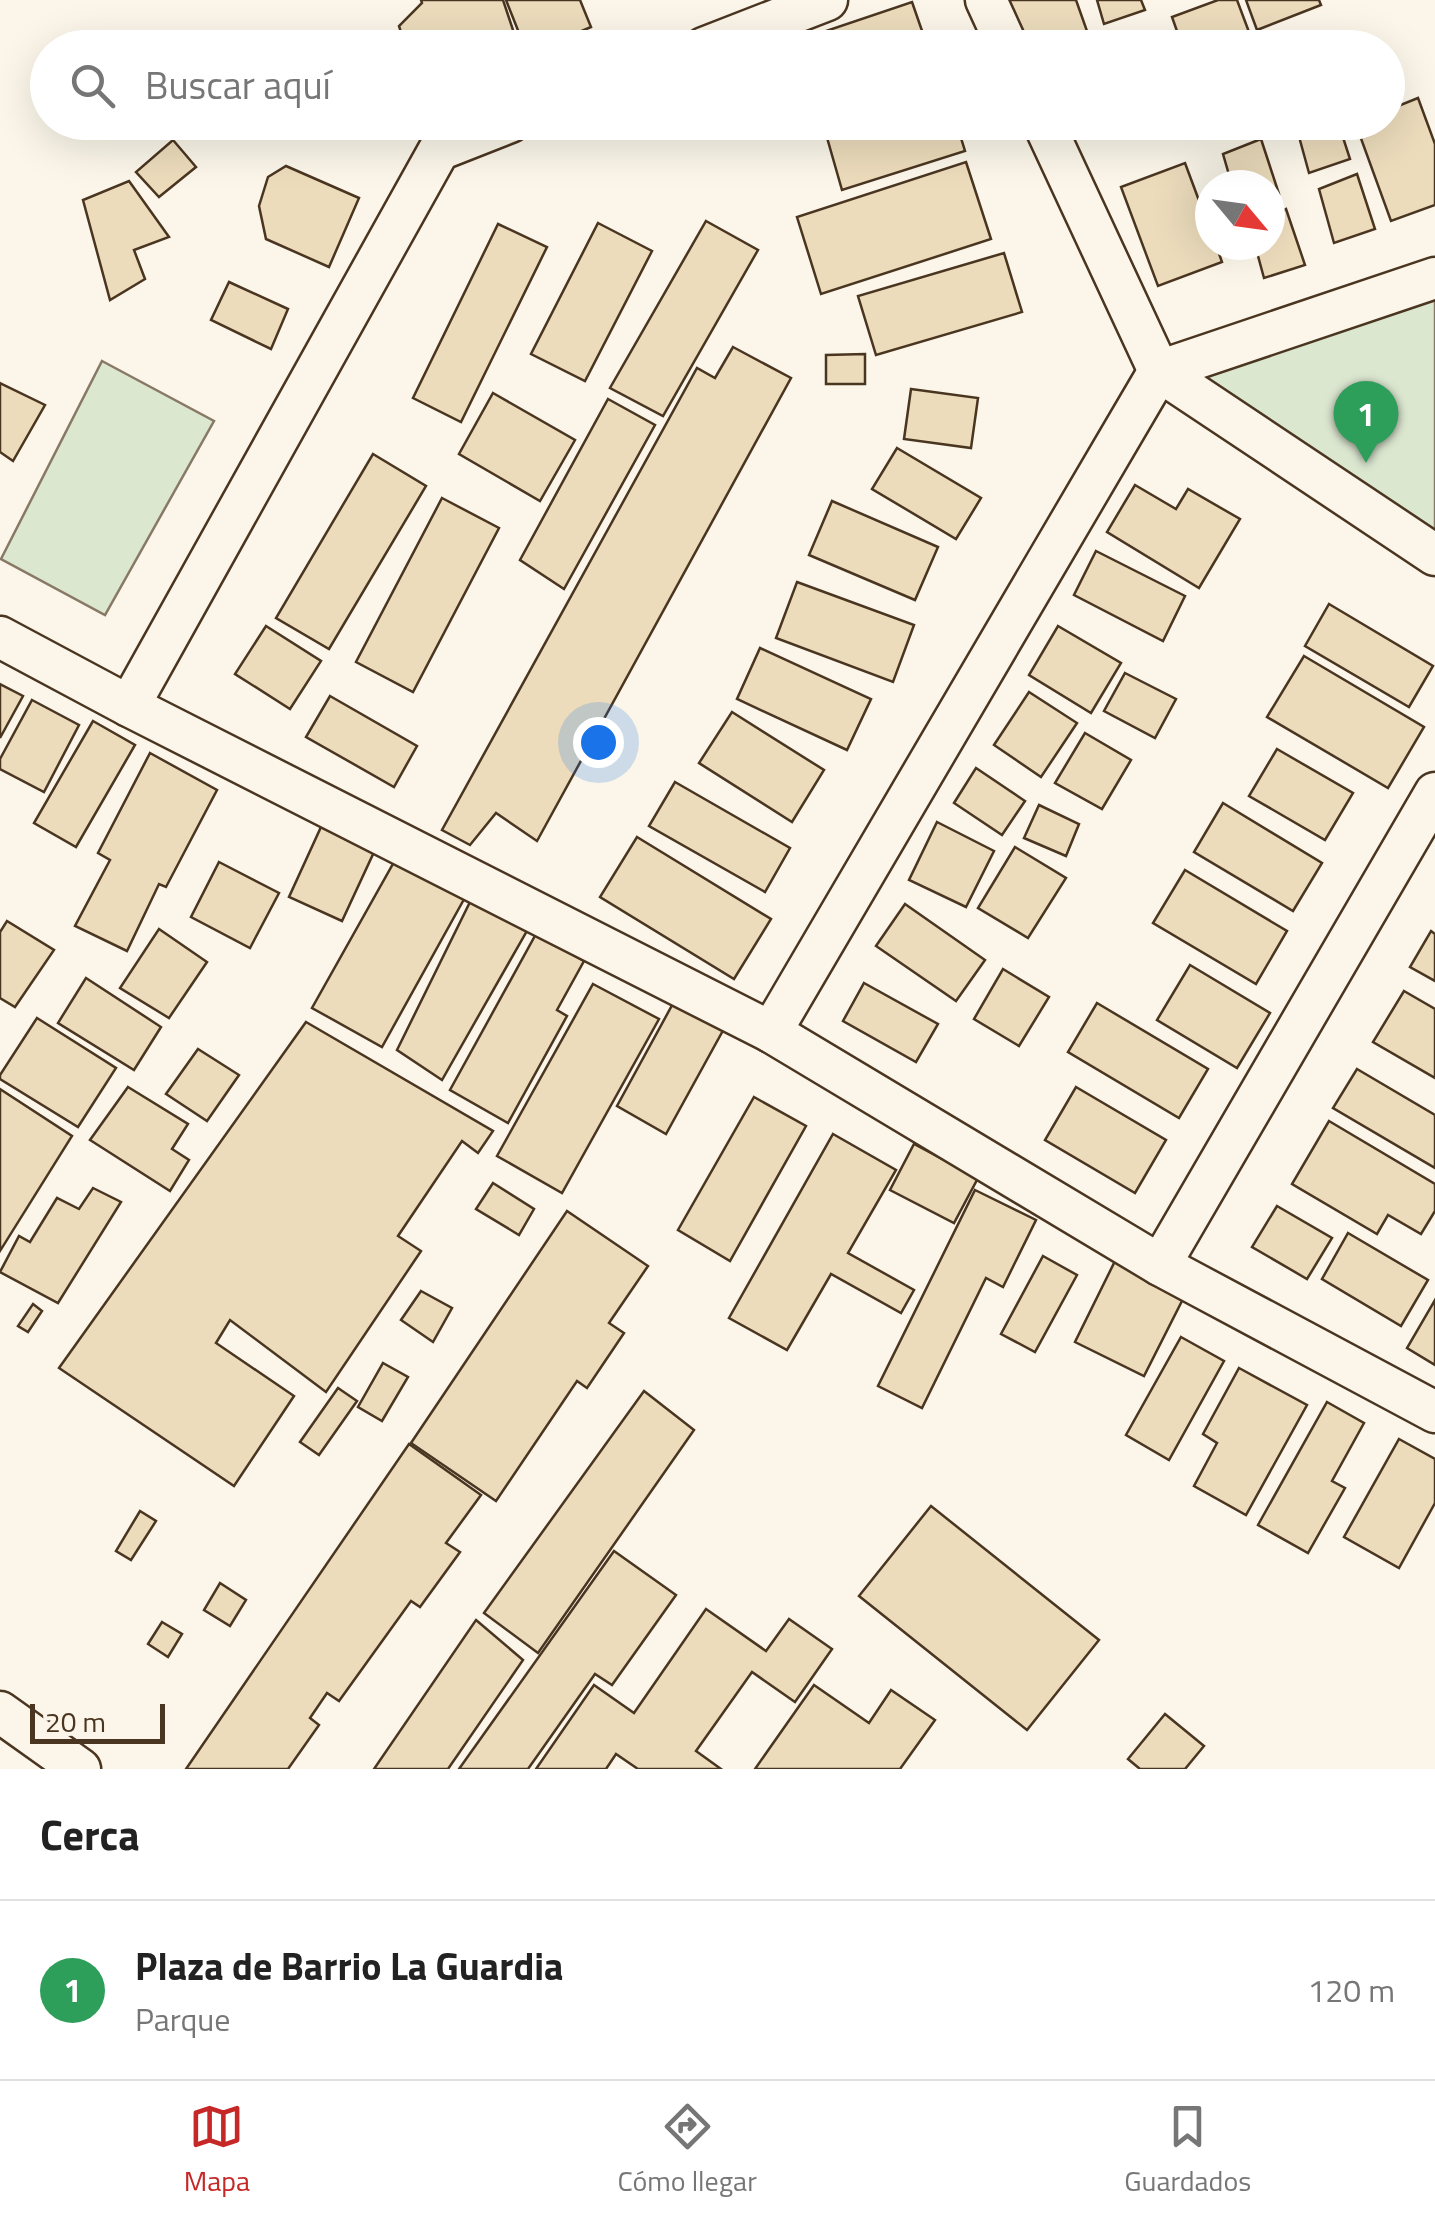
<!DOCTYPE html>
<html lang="es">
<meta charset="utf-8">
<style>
:root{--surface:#fff;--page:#f6f6f6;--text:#222;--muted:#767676;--line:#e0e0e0;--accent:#c62828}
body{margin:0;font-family:"Titillium Web",sans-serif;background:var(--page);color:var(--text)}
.compass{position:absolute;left:1195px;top:170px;width:90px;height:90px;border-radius:50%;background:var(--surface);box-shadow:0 10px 40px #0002;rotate:119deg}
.scale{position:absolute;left:30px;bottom:25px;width:135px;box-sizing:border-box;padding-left:10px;border:5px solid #4a3520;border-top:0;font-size:28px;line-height:35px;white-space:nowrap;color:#4a3520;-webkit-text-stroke:8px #fbf6e9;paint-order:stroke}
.you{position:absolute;left:598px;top:742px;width:35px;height:35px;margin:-25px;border:8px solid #fff;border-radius:50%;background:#1a73e8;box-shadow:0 0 0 15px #1a73e833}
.badge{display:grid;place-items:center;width:65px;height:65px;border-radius:50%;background:var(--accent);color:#fff;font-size:32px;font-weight:700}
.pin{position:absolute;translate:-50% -82px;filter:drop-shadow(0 2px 5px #0008)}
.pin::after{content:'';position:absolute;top:52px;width:35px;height:30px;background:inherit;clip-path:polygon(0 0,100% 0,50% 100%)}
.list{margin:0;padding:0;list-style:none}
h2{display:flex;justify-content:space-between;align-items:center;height:130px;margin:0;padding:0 40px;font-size:42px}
h2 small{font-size:32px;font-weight:400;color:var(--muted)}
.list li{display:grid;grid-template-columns:65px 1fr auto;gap:30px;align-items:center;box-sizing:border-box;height:180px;padding:0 40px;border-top:2px solid var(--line)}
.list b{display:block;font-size:38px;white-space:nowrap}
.list p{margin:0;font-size:32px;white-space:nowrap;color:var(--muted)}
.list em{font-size:32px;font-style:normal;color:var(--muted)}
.icon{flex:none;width:55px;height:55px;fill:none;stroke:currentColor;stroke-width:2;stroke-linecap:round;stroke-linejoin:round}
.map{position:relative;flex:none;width:1435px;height:1769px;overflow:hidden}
.search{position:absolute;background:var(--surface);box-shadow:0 10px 40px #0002;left:30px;right:30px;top:30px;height:110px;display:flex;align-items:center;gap:25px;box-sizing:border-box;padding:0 35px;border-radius:55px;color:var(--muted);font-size:38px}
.sheet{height:310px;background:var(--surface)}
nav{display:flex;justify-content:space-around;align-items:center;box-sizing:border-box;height:140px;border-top:2px solid var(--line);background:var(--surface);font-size:28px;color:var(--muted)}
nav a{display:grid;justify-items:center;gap:5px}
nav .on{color:var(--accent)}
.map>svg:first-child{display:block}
.green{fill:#dce7d0;stroke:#887966;stroke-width:2.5}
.building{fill:#ecdcbc;stroke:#4a3520;stroke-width:2.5}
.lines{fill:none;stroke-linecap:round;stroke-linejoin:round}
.minor-casing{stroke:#4a3520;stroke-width:45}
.minor{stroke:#fbf6e9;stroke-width:40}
</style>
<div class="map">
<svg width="1435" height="1769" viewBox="0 0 1435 1769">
<rect width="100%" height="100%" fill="#fbf6e9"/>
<g class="green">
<polygon points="1435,278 1435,555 1159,371"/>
<polygon points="102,361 214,421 105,615 1,559"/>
</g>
<g class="building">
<polygon points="421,0 503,0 519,48 406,48 399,26 422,3"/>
<polygon points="506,0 580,0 591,27 542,48 525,48"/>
<polygon points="1007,0 1076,0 1093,48 1021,48"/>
<polygon points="1097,0 1141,0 1145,10 1104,24"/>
<polygon points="1218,0 1237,0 1255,48 1183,48 1172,17"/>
<polygon points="1246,0 1319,0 1321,5 1257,30"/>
<polygon points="912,2 928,48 828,48 823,32"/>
<polygon points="1418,98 1435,144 1435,205 1391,221 1355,122 1388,122 1388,110"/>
<polygon points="863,122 956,122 965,151 842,190 826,134"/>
<polygon points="1295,122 1338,122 1350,159 1309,173"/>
<polygon points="1261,139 1279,194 1270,197 1270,185 1232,185 1223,154"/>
<polygon points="173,140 196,167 159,197 136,172"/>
<polygon points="966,162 991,239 821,294 797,217"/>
<polygon points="1185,163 1210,230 1210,245 1216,245 1222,262 1158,286 1121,187"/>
<polygon points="286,166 359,198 329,267 266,239 259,206 268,177"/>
<polygon points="1357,174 1375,229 1334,243 1319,189"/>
<polygon points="129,181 169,237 134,250 145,279 110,300 83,200"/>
<polygon points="1286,209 1305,265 1264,278 1255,245 1270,245 1270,216"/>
<polygon points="706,221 758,250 663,416 610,388"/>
<polygon points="598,223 652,251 585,381 531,354"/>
<polygon points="498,224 547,247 461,422 413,398"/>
<polygon points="1004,253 1022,312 876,355 858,296"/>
<polygon points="229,282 288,309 271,349 211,320"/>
<polygon points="733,347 791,378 537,841 496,813 470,845 442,830 697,368 715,378"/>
<polygon points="865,354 865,384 826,384 826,355"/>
<polygon points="0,383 45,405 13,461 0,452"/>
<polygon points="911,389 978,398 971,448 904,439"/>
<polygon points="493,393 575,440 540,501 459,454"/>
<polygon points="608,399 655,425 564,589 520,560"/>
<polygon points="897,448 981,498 956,539 872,489"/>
<polygon points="373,454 426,486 329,649 276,618"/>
<polygon points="1135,485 1176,509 1188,489 1240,519 1199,588 1107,532"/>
<polygon points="442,498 499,528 413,692 356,662"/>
<polygon points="832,501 938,547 915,600 809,555"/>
<polygon points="1096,551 1185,596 1163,641 1074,595"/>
<polygon points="797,582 914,625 893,682 776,638"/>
<polygon points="1329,604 1433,666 1409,707 1305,646"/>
<polygon points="266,626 321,661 290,709 235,674"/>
<polygon points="1058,626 1121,663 1091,713 1029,675"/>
<polygon points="760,648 871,699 847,750 737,699"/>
<polygon points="1304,656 1424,727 1388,788 1267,717"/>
<polygon points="1125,673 1176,699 1155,738 1104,711"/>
<polygon points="0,684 23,696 0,738"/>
<polygon points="1029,692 1077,723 1041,777 994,745"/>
<polygon points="330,696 417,746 394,787 306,737"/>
<polygon points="32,700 79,725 44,792 0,769 0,759"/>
<polygon points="732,712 824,770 792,822 699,763"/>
<polygon points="93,721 135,745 76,847 34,823"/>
<polygon points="1085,733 1131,760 1102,809 1055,783"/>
<polygon points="1277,749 1353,793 1325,840 1249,796"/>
<polygon points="150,753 217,790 166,887 159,884 127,951 75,926 110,860 98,853"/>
<polygon points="976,768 1025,801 1002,835 954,803"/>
<polygon points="675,782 790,848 765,892 649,826"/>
<polygon points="1223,803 1322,863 1293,911 1194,852"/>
<polygon points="1039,805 1079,824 1066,856 1024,838"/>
<polygon points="937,822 994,851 966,907 909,880"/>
<polygon points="321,827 374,852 342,921 289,897"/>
<polygon points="637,837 771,919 734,979 600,897"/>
<polygon points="1015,847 1066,878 1028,938 978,908"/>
<polygon points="398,855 468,892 382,1047 312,1008"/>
<polygon points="219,862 279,893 250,948 191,917"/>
<polygon points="1185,870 1287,931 1256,984 1153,923"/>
<polygon points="471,900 528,929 442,1080 397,1050"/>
<polygon points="905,904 985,960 956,1001 876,946"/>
<polygon points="7,921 54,950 15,1007 0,998 0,932"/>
<polygon points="159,929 207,962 169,1018 120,988"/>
<polygon points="1431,931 1435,934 1435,981 1410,967"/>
<polygon points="536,934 584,961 557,1010 567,1016 508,1123 450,1090"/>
<polygon points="1190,965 1270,1013 1237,1068 1157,1020"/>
<polygon points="1003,969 1049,997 1019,1046 974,1019"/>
<polygon points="86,978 161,1027 134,1070 58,1023"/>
<polygon points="864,983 938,1024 916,1062 843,1021"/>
<polygon points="593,984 659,1019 562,1193 497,1156"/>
<polygon points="1404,991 1435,1009 1435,1078 1373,1042"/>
<polygon points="676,998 726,1025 666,1134 617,1106"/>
<polygon points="1097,1003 1208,1069 1179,1118 1068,1052"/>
<polygon points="37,1018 116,1068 78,1127 0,1079 0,1075"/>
<polygon points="306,1022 493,1131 478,1153 462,1141 398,1236 421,1251 326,1392 230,1320 216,1343 294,1396 234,1486 59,1368"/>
<polygon points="198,1049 239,1075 207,1121 166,1094"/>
<polygon points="1357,1069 1435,1115 1435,1168 1333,1108"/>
<polygon points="128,1087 188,1124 172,1149 189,1160 170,1191 90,1140"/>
<polygon points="1076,1087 1166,1140 1135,1193 1045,1140"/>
<polygon points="0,1089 72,1136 0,1251"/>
<polygon points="754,1097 806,1126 730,1261 678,1230"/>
<polygon points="1329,1121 1435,1184 1435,1211 1421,1234 1388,1215 1377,1234 1292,1184"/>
<polygon points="833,1134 896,1170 848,1253 914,1290 901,1313 831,1274 787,1350 729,1318"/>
<polygon points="914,1144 978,1178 954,1223 890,1190"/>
<polygon points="493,1183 534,1209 519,1235 476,1209"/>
<polygon points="93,1188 121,1202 58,1303 0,1272 19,1236 30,1242 57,1198 79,1209"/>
<polygon points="975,1190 1036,1220 1003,1287 986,1278 922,1408 878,1386"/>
<polygon points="1277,1206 1332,1238 1307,1279 1252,1247"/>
<polygon points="567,1211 648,1266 609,1323 624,1333 587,1388 577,1381 496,1501 411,1443"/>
<polygon points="1348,1233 1428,1280 1401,1326 1322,1279"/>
<polygon points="1043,1256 1077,1275 1035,1352 1001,1334"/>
<polygon points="1117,1257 1187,1291 1144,1376 1075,1342"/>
<polygon points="421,1291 452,1308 433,1342 401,1320"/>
<polygon points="1435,1300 1435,1365 1407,1348"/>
<polygon points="33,1304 42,1311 28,1332 18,1326"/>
<polygon points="1181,1337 1224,1361 1169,1460 1126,1435"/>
<polygon points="383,1363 408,1377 382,1421 358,1407"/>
<polygon points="1239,1368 1307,1405 1246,1515 1194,1486 1217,1443 1203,1434"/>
<polygon points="338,1388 357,1401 319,1455 300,1442"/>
<polygon points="644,1391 694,1430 538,1653 484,1613"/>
<polygon points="1327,1402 1364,1423 1332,1481 1345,1488 1308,1553 1258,1525"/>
<polygon points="1399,1439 1435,1459 1435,1503 1399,1568 1344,1537"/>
<polygon points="409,1444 481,1495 446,1543 460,1552 420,1607 411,1601 339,1701 327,1693 310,1718 319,1725 288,1769 186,1769"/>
<polygon points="931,1506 1099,1640 1027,1730 859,1596"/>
<polygon points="140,1511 156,1521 131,1560 116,1551"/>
<polygon points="614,1551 676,1595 612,1685 595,1674 528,1769 459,1769"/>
<polygon points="220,1583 246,1600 230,1626 204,1610"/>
<polygon points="706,1609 766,1651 789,1619 832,1649 795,1702 752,1672 696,1751 721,1769 638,1769 616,1754 606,1769 536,1769 594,1685 634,1713"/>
<polygon points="476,1620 523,1660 448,1769 374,1769"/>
<polygon points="162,1622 182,1634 168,1657 148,1644"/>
<polygon points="814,1685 869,1723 891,1690 935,1720 900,1769 755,1769"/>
<polygon points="1165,1714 1204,1746 1185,1769 1140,1769 1128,1759"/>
</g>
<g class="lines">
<g class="minor-casing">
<g id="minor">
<polyline points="986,0 1008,48"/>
<polyline points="704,48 827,0"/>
<polyline points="1043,122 1159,371 1435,555"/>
<polyline points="0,637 129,706 771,1032 1160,1265 1435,1412"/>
<polyline points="129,706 439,150 510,122"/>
<polyline points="771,1032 1159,371 1435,278"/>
<polyline points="1160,1265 1435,793"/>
<polyline points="0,1712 80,1769"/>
</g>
</g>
<use href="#minor" class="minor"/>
</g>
</svg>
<svg class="compass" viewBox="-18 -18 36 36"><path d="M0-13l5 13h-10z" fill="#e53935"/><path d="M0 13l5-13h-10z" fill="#767676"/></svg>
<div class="scale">20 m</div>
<div class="you"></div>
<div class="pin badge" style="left:1366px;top:463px;background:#2e9e5b">1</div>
<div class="search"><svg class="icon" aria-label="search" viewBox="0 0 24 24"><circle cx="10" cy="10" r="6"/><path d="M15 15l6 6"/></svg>Buscar aquí</div>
</div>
<section class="sheet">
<h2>Cerca<small></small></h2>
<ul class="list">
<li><span class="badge" style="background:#2e9e5b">1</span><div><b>Plaza de Barrio La Guardia</b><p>Parque</p></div><em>120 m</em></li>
</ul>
</section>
<nav>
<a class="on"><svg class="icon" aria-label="map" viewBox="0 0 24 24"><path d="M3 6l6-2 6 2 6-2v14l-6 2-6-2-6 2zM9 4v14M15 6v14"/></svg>Mapa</a>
<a><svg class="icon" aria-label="directions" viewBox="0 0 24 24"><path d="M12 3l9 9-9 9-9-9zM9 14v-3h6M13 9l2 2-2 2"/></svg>Cómo llegar</a>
<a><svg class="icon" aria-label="saved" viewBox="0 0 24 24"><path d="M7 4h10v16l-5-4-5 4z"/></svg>Guardados</a>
</nav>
